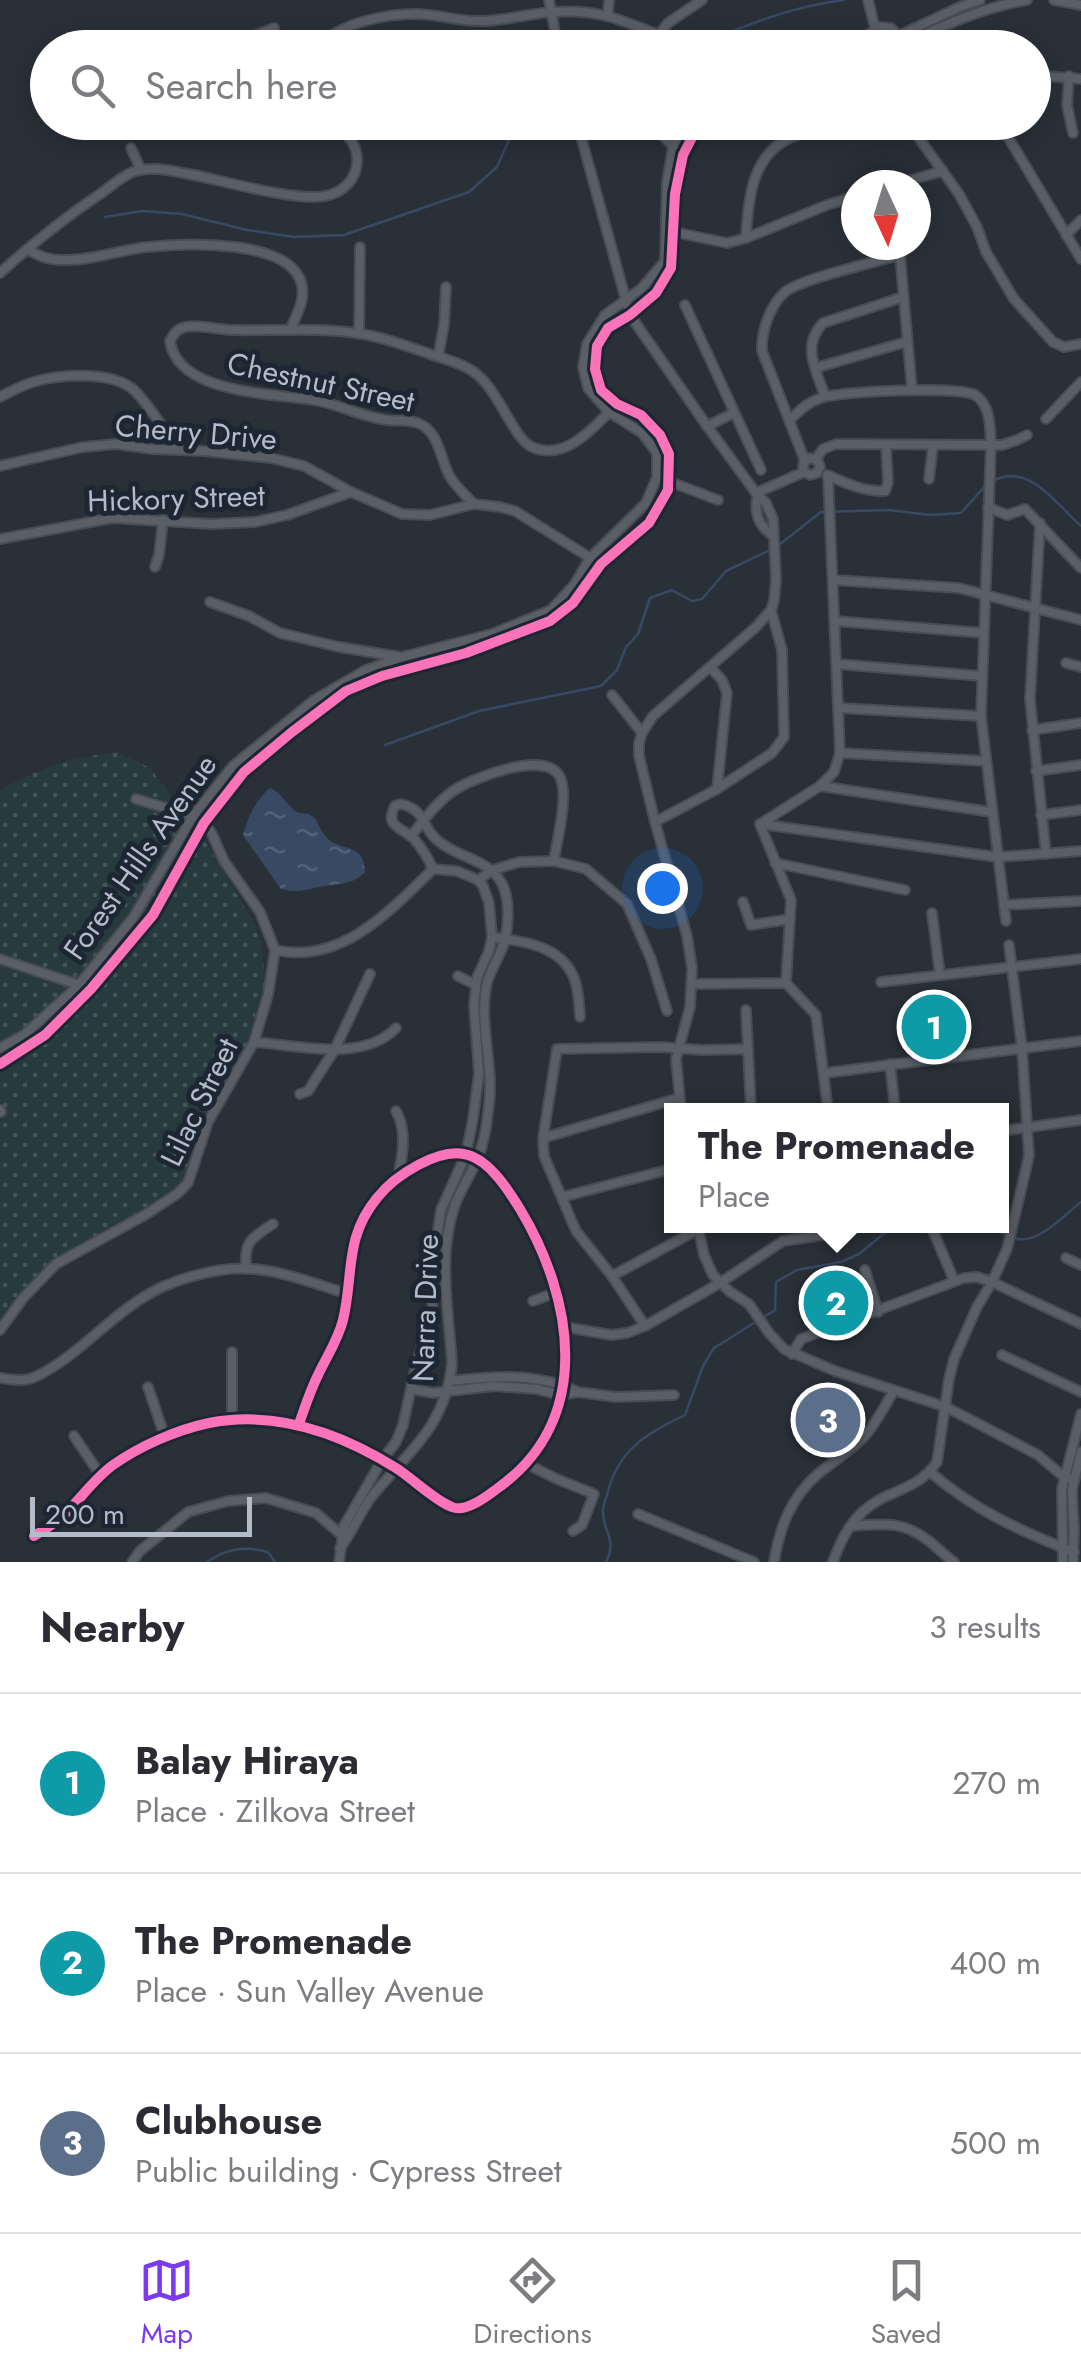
<!DOCTYPE html>
<meta charset="utf-8">
<style>
:root{--surface:#fff;--page:#f7f7f7;--text:#2b2b33;--muted:#7c7c81;--line:#e1e1e2;--accent:#7c3aed}
body{margin:0;font-family:Jost,sans-serif;background:var(--page);color:var(--text)}
.compass{position:absolute;left:841px;top:170px;width:90px;height:90px;border-radius:50%;background:var(--surface);box-shadow:0 5px 25px #0003;rotate:176deg}
.scale{position:absolute;left:30px;bottom:25px;width:222px;box-sizing:border-box;padding-left:10px;border:5px solid #b4bcc9;border-top:0;font-size:28px;line-height:35px;white-space:nowrap;color:#b4bcc9;-webkit-text-stroke:8px #1d2633;paint-order:stroke}
.you{position:absolute;left:662px;top:888px;width:35px;height:35px;margin:-25px;border:8px solid #fff;border-radius:50%;background:#1a73e8;box-shadow:0 0 0 15px #1a73e833}
.badge{display:grid;place-items:center;width:65px;height:65px;border-radius:50%;background:var(--accent);color:#fff;font-size:32px;font-weight:700}
.pin{position:absolute;translate:-50% -50%;border:5px solid #fff;box-shadow:0 2px 10px #0006}
.popup{position:absolute;left:664px;top:1103px;width:345px;height:130px;box-sizing:border-box;display:grid;place-content:center;border-radius:0px;background:var(--surface);filter:drop-shadow(0 2px 8px #0005);font-size:32px;white-space:nowrap;color:var(--muted)}
.popup b{font-size:38px;color:var(--text)}
.popup::after{content:'';position:absolute;left:50%;top:100%;margin-left:-20px;border:20px solid transparent;border-top-color:var(--surface)}
.list{margin:0;padding:0;list-style:none}
h2{display:flex;justify-content:space-between;align-items:center;height:130px;margin:0;padding:0 40px;font-size:42px}
h2 small{font-size:32px;font-weight:400;color:var(--muted)}
.list li{display:grid;grid-template-columns:65px 1fr auto;gap:30px;align-items:center;box-sizing:border-box;height:180px;padding:0 40px;border-top:2px solid var(--line)}
.list b{display:block;font-size:38px;white-space:nowrap}
.list p{margin:0;font-size:32px;white-space:nowrap;color:var(--muted)}
.list em{font-size:32px;font-style:normal;color:var(--muted)}
.icon{flex:none;width:55px;height:55px;fill:none;stroke:currentColor;stroke-width:2;stroke-linecap:round;stroke-linejoin:round}
.map{position:relative;flex:none;width:1081px;height:1562px;overflow:hidden}
.search{position:absolute;background:var(--surface);box-shadow:0 5px 25px #0003;left:30px;right:30px;top:30px;height:110px;display:flex;align-items:center;gap:25px;box-sizing:border-box;padding:0 35px;border-radius:55px;color:var(--muted);font-size:38px}
.sheet{height:670px;background:var(--surface)}
nav{display:flex;justify-content:space-around;align-items:center;box-sizing:border-box;height:140px;border-top:2px solid var(--line);background:var(--surface);font-size:28px;color:var(--muted)}
nav a{display:grid;justify-items:center;gap:5px}
nav .on{color:var(--accent)}
.map>svg:first-child{display:block}
.grass{fill:url(#grass-dots)}
.water{fill:url(#water-ripples)}
.lines{fill:none;stroke-linecap:round;stroke-linejoin:round}
.stream{stroke:#384963;stroke-width:2.5}
.minor-casing{stroke:#484c53;stroke-width:12}
.minor{stroke:#5a5e66;stroke-width:8}
.cycleway-casing{stroke:#1d2633;stroke-width:16}
.cycleway{stroke:#fb73b8;stroke-width:10}
.labels{text-anchor:middle;dominant-baseline:central;stroke-width:10;stroke-linejoin:round;paint-order:stroke}
.street-label{font-size:30px;fill:#b4bcc9;stroke:#1d2633}
</style>
<div class="map">
<svg width="1081" height="1562" viewBox="0 0 1081 1562">
<defs>
<pattern id="grass-dots" width="8" height="8" patternUnits="userSpaceOnUse" patternTransform="scale(2.5)"><rect width="8" height="8" fill="#273a3e"/><path d="M2 2h.1M6 6h.1" fill="none" stroke="#445559" stroke-width="1.8" stroke-linecap="round"/></pattern>
<pattern id="water-ripples" width="26" height="14" patternUnits="userSpaceOnUse" patternTransform="scale(2.5)"><rect width="26" height="14" fill="#384963"/><path d="M2 4q2-2 4 0t4 0M15 11q2-2 4 0t4 0" fill="none" stroke="#526178"/></pattern>
</defs>
<rect width="100%" height="100%" fill="#2a3038"/>
<path class="grass" d="M118,752L150,768L204,839L254,923L262,946L265,982L245,1050L205,1118L182,1182L145,1212L51,1262L0,1318V790C44,766 69,758 118,752Z"/>
<path class="water" d="M270,788C281,792 287,806 298,813C320,813 315,824 326,837C339,852 364,841 365,872C352,885 342,883 325,886C306,889 301,894 281,889L243,835C248,817 255,801 270,788Z"/>
<g class="lines">
<g class="stream">
<path d="M700,48L706,42C751,23 795,6 844,0"/>
<polyline points="105,217 142,211 182,214 247,230 294,237 344,235 469,192 497,167 517,122"/>
<path d="M993,481C1029,461 1059,507 1081,526"/>
<polyline points="779,545 821,512 888,510 931,515 961,513 986,485"/>
<polyline points="385,745 479,711 601,686 617,670 626,647 638,634 650,598 672,590 692,601 702,599 726,571 772,549"/>
<path d="M988,1226C997,1230 1009,1237 1018,1239C1040,1243 1065,1214 1081,1202"/>
<path d="M207,1562C227,1548 245,1546 268,1552L275,1562"/>
<path d="M606,1562C618,1539 602,1531 603,1510C603,1505 605,1500 607,1495C618,1449 646,1434 685,1415L703,1366L714,1348L775,1310L776,1282L797,1270L841,1262L859,1254L893,1226"/>
</g>
<g class="minor-casing">
<g id="minor">
<polyline points="549,0 558,48"/>
<polyline points="868,0 875,28"/>
<polyline points="1054,0 1081,5"/>
<polyline points="608,15 609,0"/>
<polyline points="898,36 960,7 980,0"/>
<path d="M901,45C942,27 982,7 1027,0"/>
<polyline points="222,48 274,28"/>
<path d="M317,48C339,23 384,14 416,14C437,14 457,21 477,21C503,22 528,13 554,12C596,9 619,19 657,34"/>
<polyline points="649,48 668,23 702,0"/>
<polyline points="802,48 865,39"/>
<polyline points="864,48 867,35 880,27 891,28 900,38"/>
<polyline points="1034,75 1081,79"/>
<polyline points="1069,76 1067,105 1073,133"/>
<polyline points="577,122 630,315 707,426 756,493 766,503 773,519 776,580 774,601 771,610 756,627 653,716 642,733 639,743 639,756 655,822 687,936 692,968 690,1007 676,1059 681,1110"/>
<polyline points="649,122 674,147"/>
<polyline points="910,122 921,141 959,194 977,227 986,252 1014,299 1053,342 1064,347 1081,344"/>
<polyline points="999,122 1081,259"/>
<polyline points="131,148 141,170"/>
<polyline points="893,185 943,171"/>
<polyline points="674,232 727,243 746,238 827,205 856,196"/>
<polyline points="1066,235 1081,220"/>
<path d="M746,238C748,192 754,143 808,132C827,128 845,127 863,122"/>
<path d="M27,249C39,256 48,260 63,260C91,261 119,250 147,247C184,243 293,238 302,286C305,301 296,316 290,330"/>
<path d="M0,273C33,243 67,216 103,192C113,184 124,175 135,171C153,166 171,171 189,174C220,180 297,202 325,196C343,193 358,178 357,159C357,142 345,133 332,122"/>
<polyline points="685,305 761,470"/>
<polyline points="359,333 360,247"/>
<polyline points="438,357 444,325 446,287"/>
<polyline points="815,368 906,342"/>
<path d="M825,396C816,370 801,346 823,323L903,297"/>
<path d="M0,397C12,391 24,384 37,381C61,374 108,372 130,387C142,394 168,436 179,450"/>
<polyline points="1046,419 1081,382"/>
<path d="M790,420C800,410 808,402 821,398C841,391 958,386 975,395C991,405 990,428 991,445L981,716L1006,921"/>
<polyline points="707,426 734,413"/>
<polyline points="816,459 823,449 836,444 1002,445 1017,440 1027,435"/>
<path d="M805,461L810,458L818,461L820,467L817,473L810,475L804,472L803,466L805,461L762,351C761,332 770,305 785,292C800,279 876,262 900,255L912,390"/>
<polyline points="0,466 83,447 116,444 152,449 205,451 271,458 304,466 351,492 402,514 430,515 474,504 500,507 515,511 592,559"/>
<path d="M827,475C845,483 865,492 885,491L888,483L886,446"/>
<polyline points="929,479 933,445"/>
<polyline points="668,481 718,500"/>
<polyline points="756,493 804,472"/>
<path d="M758,495C753,512 759,526 772,535"/>
<path d="M474,504C465,495 455,486 449,475C440,458 439,431 418,423C409,420 397,421 387,420C364,417 342,406 319,401C279,393 178,396 170,341C174,334 177,328 186,327C200,324 218,330 232,330C275,331 320,327 362,334C388,338 411,348 436,356C448,360 460,363 471,370C498,386 512,438 532,447C563,461 591,431 610,411"/>
<polyline points="988,507 1007,515 1025,509 1081,568"/>
<polyline points="1040,523 1030,699 1046,854"/>
<polyline points="0,539 112,518 212,524 255,522 287,515 351,492"/>
<polyline points="155,567 159,555 163,520"/>
<polyline points="833,580 959,588 1081,620"/>
<polyline points="210,602 249,616 280,633 339,647 401,657"/>
<polyline points="835,621 984,633"/>
<polyline points="1066,663 1081,667"/>
<polyline points="837,664 981,676"/>
<polyline points="710,667 722,680 727,693 717,789"/>
<polyline points="612,695 642,733"/>
<polyline points="840,708 981,716"/>
<polyline points="1032,730 1081,723"/>
<polyline points="840,753 985,761"/>
<polyline points="1036,771 1081,765"/>
<polyline points="820,786 991,812"/>
<polyline points="1041,815 1081,810"/>
<polyline points="655,822 717,789 772,753 784,737 782,650 771,610"/>
<polyline points="760,824 820,786 834,772 840,753 828,476"/>
<polyline points="760,824 997,857 1081,851"/>
<polyline points="760,824 791,900 786,983"/>
<path d="M411,836C424,820 436,803 453,791C472,778 546,749 560,777C569,796 557,839 554,861"/>
<polyline points="775,863 905,890"/>
<polyline points="478,880 493,870 519,862 554,861 586,869 627,904 651,959 667,1011"/>
<polyline points="743,902 751,925 790,919"/>
<polyline points="1004,905 1081,901"/>
<polyline points="932,913 940,975"/>
<path d="M492,937C522,941 561,945 574,978C579,990 579,1004 580,1017"/>
<path d="M275,950C341,965 390,911 433,869"/>
<polyline points="0,959 82,986"/>
<polyline points="458,976 476,985"/>
<polyline points="881,982 1081,959"/>
<polyline points="693,984 786,983 816,1015 828,1110"/>
<polyline points="746,1010 751,1110"/>
<path d="M254,1042C296,1045 363,1063 396,1028"/>
<polyline points="0,1048 24,1035 79,985 133,918 193,816 233,766 313,701 364,671 402,657 492,634 551,610 575,584 590,558 646,503 657,477 657,453 642,433 609,412 588,388 583,367 587,344 605,315 642,288 665,261 667,183 673,146 686,122"/>
<polyline points="0,1064 45,1035 91,989 153,915 204,823 244,772 292,732 346,691 382,676 466,653 550,621 573,603 601,564 649,523 668,490 669,454 660,435 641,415 617,404 601,390 595,369 597,346 608,328 630,315 656,293 671,268 675,194 683,155 700,122"/>
<polyline points="890,1064 895,1109"/>
<polyline points="825,1073 1081,1041"/>
<polyline points="300,1094 308,1091 335,1049 370,974"/>
<polyline points="0,1110 1,1112"/>
<path d="M396,1111C407,1130 403,1155 398,1176"/>
<polyline points="1001,1131 1081,1120"/>
<polyline points="543,1138 679,1098"/>
<polyline points="562,1197 671,1169"/>
<polyline points="698,1226 704,1255 713,1275 729,1291 749,1304 769,1333 784,1349 835,1371 946,1407 1038,1455 1064,1477 1073,1480"/>
<polyline points="933,1231 954,1280"/>
<polyline points="1066,1258 1081,1265"/>
<path d="M247,1269C242,1244 252,1237 273,1224"/>
<polyline points="865,1270 878,1312"/>
<polyline points="612,1276 699,1229"/>
<polyline points="533,1301 557,1292"/>
<polyline points="645,1326 612,1276 576,1231 544,1156 543,1138 557,1049 660,1047 702,1050 748,1049"/>
<polyline points="565,1327 611,1335 627,1333 645,1326 720,1283 783,1241 824,1235 834,1231 836,1226"/>
<polyline points="0,1330 24,1297 56,1264 145,1215 177,1194 188,1183 208,1122 254,1042 268,995 275,950 260,912 224,861 212,834 204,823 193,816 136,799"/>
<polyline points="232,1352 232,1421"/>
<polyline points="792,1354 801,1339 964,1278 977,1277 992,1282 1081,1324"/>
<polyline points="1002,1355 1081,1392"/>
<path d="M0,1378C12,1380 26,1382 37,1376C82,1354 115,1309 162,1287C180,1279 202,1273 221,1270C265,1263 306,1281 348,1294"/>
<path d="M450,1381C494,1376 537,1372 578,1392"/>
<polyline points="148,1387 165,1437"/>
<polyline points="411,1389 433,1393 494,1386 536,1389 560,1395 578,1392 616,1397 674,1395"/>
<polyline points="74,1436 101,1476"/>
<polyline points="527,1464 557,1479 594,1494 582,1525 573,1531"/>
<path d="M930,1472C976,1511 1018,1530 1074,1552"/>
<polyline points="638,1514 754,1562"/>
<path d="M851,1526C883,1524 902,1520 929,1541C938,1548 945,1556 954,1562"/>
<path d="M34,1536C45,1529 56,1523 65,1514C81,1498 95,1478 113,1465C140,1446 176,1430 209,1423C276,1410 340,1433 396,1468C412,1478 435,1501 452,1507C466,1513 487,1496 498,1488C595,1419 573,1297 520,1209C509,1191 490,1161 468,1155C440,1146 394,1176 377,1198C344,1238 354,1274 343,1320C338,1340 327,1356 318,1375C310,1391 305,1407 299,1424"/>
<path d="M340,1548C353,1532 360,1511 373,1495C409,1451 445,1427 452,1364C449,1313 437,1255 455,1205C461,1188 472,1173 478,1157C485,1140 487,1122 489,1104C494,1064 478,1022 487,983C491,968 501,955 505,940C508,927 509,908 506,895C498,858 460,861 437,840C421,826 426,810 401,804L395,806C384,827 402,827 414,839C422,848 428,858 433,869"/>
<polyline points="132,1562 140,1551 188,1512 228,1501 266,1498 316,1513 345,1538"/>
<polyline points="339,1562 344,1526 382,1460 396,1442 403,1425 416,1365 432,1314 435,1249 441,1210 466,1154 473,1119 479,1073 474,1005 477,978 489,951 492,937 489,903 483,886 478,880 457,871 433,869"/>
<path d="M774,1562C780,1526 791,1497 819,1473C834,1461 850,1451 863,1438C875,1425 884,1408 893,1392"/>
<path d="M833,1562C842,1536 854,1514 879,1500C903,1487 920,1486 937,1462L949,1379L954,1359L977,1307L992,1282L1007,1249L1029,1156L1022,1048L1009,945"/>
<polyline points="1063,1562 1062,1489 1081,1414"/>
<polyline points="1073,1562 1074,1531 1072,1490 1081,1452"/>
</g>
</g>
<use href="#minor" class="minor"/>
<g class="cycleway-casing">
<g id="cycleway">
<polyline points="0,1064 45,1035 91,989 153,915 204,823 244,772 292,732 346,691 382,676 466,653 550,621 573,603 601,564 649,523 668,490 669,454 660,435 641,415 617,404 601,390 595,369 597,346 608,328 630,315 656,293 671,268 675,194 683,155 700,122"/>
<path d="M34,1536C45,1529 56,1523 65,1514C81,1498 95,1478 113,1465C140,1446 176,1430 209,1423C276,1410 340,1433 396,1468C412,1478 435,1501 452,1507C466,1513 487,1496 498,1488C595,1419 573,1297 520,1209C509,1191 490,1161 468,1155C440,1146 394,1176 377,1198C344,1238 354,1274 343,1320C338,1340 327,1356 318,1375C310,1391 305,1407 299,1424"/>
</g>
</g>
<use href="#cycleway" class="cycleway"/>
</g>
<g class="labels">
<g class="street-label">
<text transform="translate(321 382) rotate(12)">Chestnut Street</text>
<text transform="translate(196 432) rotate(5)">Cherry Drive</text>
<text transform="translate(176 498) rotate(-2)">Hickory Street</text>
<text transform="translate(140 857) rotate(-55)">Forest Hills Avenue</text>
<text transform="translate(199 1102) rotate(-64)">Lilac Street</text>
<text transform="translate(425 1308) rotate(-88)">Narra Drive</text>
</g>
</g>
</svg>
<svg class="compass" viewBox="-18 -18 36 36"><path d="M0-13l5 13h-10z" fill="#e53935"/><path d="M0 13l5-13h-10z" fill="#7c7c81"/></svg>
<div class="scale">200 m</div>
<div class="you"></div>
<div class="pin badge" style="left:934px;top:1027px;background:#0f9aa8">1</div>
<div class="pin badge" style="left:836px;top:1303px;background:#0f9aa8">2</div>
<div class="popup"><b>The Promenade</b>Place</div>
<div class="pin badge" style="left:828px;top:1420px;background:#5c6f8a">3</div>
<div class="search"><svg class="icon" aria-label="search" viewBox="0 0 24 24"><circle cx="10" cy="10" r="6"/><path d="M15 15l6 6"/></svg>Search here</div>
</div>
<section class="sheet">
<h2>Nearby<small>3 results</small></h2>
<ul class="list">
<li><span class="badge" style="background:#0f9aa8">1</span><div><b>Balay Hiraya</b><p>Place · Zilkova Street</p></div><em>270 m</em></li>
<li><span class="badge" style="background:#0f9aa8">2</span><div><b>The Promenade</b><p>Place · Sun Valley Avenue</p></div><em>400 m</em></li>
<li><span class="badge" style="background:#5c6f8a">3</span><div><b>Clubhouse</b><p>Public building · Cypress Street</p></div><em>500 m</em></li>
</ul>
</section>
<nav>
<a class="on"><svg class="icon" aria-label="map" viewBox="0 0 24 24"><path d="M3 6l6-2 6 2 6-2v14l-6 2-6-2-6 2zM9 4v14M15 6v14"/></svg>Map</a>
<a><svg class="icon" aria-label="directions" viewBox="0 0 24 24"><path d="M12 3l9 9-9 9-9-9zM9 14v-3h6M13 9l2 2-2 2"/></svg>Directions</a>
<a><svg class="icon" aria-label="saved" viewBox="0 0 24 24"><path d="M7 4h10v16l-5-4-5 4z"/></svg>Saved</a>
</nav>
